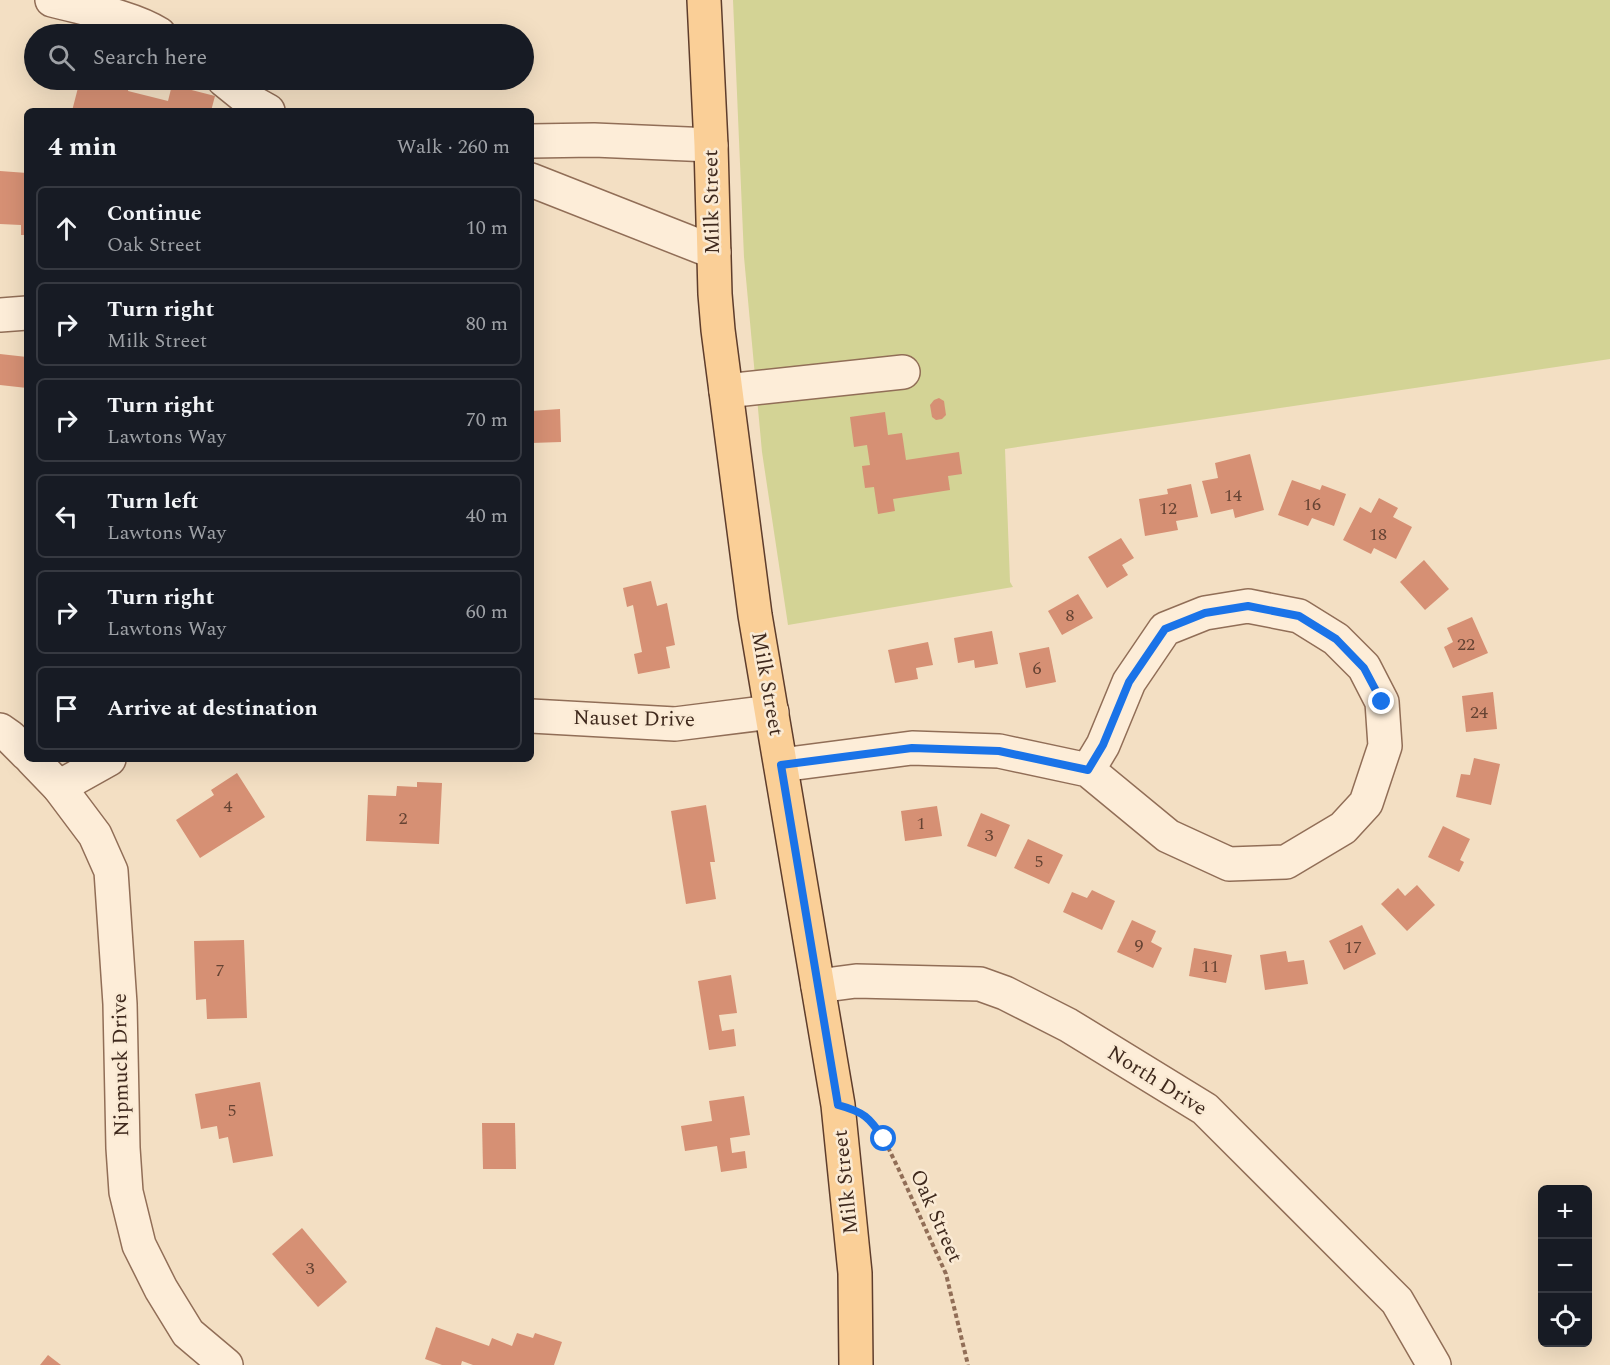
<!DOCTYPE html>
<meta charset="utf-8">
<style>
:root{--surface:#171b24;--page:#20242c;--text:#f1f3f6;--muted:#9ea1a6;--line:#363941}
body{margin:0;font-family:Spectral,serif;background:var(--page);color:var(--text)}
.controls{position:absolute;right:18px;bottom:18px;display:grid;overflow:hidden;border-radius:9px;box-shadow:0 6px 24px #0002}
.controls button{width:54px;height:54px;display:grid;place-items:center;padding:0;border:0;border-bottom:2px solid var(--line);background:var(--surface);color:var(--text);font:30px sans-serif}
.stop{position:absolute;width:18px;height:18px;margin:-14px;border:4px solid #1a73e8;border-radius:50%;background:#fff}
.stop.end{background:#1a73e8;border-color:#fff;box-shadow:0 2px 6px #0008}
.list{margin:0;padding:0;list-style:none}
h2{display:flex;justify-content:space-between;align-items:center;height:78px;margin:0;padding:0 24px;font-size:26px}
h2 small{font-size:20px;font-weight:400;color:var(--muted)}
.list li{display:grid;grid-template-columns:39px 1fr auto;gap:18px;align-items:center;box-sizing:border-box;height:84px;margin:0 12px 12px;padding:0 12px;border:2px solid var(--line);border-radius:9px}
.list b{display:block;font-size:22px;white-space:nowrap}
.list p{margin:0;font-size:20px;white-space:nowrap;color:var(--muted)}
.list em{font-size:20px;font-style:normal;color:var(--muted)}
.icon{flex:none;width:33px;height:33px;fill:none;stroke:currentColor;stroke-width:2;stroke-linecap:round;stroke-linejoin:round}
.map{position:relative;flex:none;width:1610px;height:1365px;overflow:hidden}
.search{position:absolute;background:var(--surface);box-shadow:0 6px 24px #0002;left:24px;top:24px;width:510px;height:66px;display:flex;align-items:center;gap:15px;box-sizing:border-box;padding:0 21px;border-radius:33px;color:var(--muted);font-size:22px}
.panel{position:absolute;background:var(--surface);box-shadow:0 6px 24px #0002;left:24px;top:108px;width:510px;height:654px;border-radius:9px}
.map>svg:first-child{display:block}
.green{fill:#d3d395}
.building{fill:#d69074}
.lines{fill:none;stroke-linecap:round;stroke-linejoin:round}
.minor-casing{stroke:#916e57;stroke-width:36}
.major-casing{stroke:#5e3d2c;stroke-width:36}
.path{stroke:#916e57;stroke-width:4;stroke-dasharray:4.5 3;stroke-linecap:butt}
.minor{stroke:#fdedd8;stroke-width:33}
.major{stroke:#facf97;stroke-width:33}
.route{stroke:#1a73e8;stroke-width:8}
.labels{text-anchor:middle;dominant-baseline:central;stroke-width:5;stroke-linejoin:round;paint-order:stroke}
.number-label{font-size:18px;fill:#654333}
.street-label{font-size:21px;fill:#3f291d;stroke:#faead4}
</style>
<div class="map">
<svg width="1610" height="1365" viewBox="0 0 1610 1365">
<rect width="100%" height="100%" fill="#f3dfc3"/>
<polygon class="green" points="733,0 1610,0 1610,359 1005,449 1010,582 1013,587 788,625 762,452 744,257"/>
<g class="building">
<polygon points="80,80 130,80 128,91 168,101 172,85 215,96 211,111 72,111"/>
<polygon points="0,171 27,173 27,235 21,235 21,225 0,224"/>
<polygon points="0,354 27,357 27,388 0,385"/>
<polygon points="939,398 944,401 946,415 942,419 936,420 932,417 930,405 934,400"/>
<polygon points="560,409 561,442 531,443 531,411"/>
<polygon points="885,412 888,435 902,433 906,460 959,452 962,474 948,476 950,490 893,499 895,511 878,514 874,487 865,488 862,466 870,465 867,445 854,447 850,417"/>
<polygon points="1250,454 1264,510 1235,518 1233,509 1211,514 1202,481 1218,478 1215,463"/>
<polygon points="1292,480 1320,490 1322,485 1346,494 1334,526 1312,518 1308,526 1278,515"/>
<polygon points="1191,484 1198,517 1176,521 1178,530 1145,536 1139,499 1168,494 1167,489"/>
<polygon points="1379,498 1398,508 1393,517 1412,527 1396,559 1374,548 1371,554 1343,540 1360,507 1371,513"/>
<polygon points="1121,538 1134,558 1122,565 1128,575 1107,588 1088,557"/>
<polygon points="1424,560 1449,589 1425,610 1400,582"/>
<polygon points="651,581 657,606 667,603 675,645 666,647 670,668 638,674 634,654 642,652 633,605 627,607 623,588"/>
<polygon points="1078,594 1093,618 1062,635 1048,611"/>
<polygon points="1472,617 1488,653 1453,668 1444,647 1453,642 1447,628"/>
<polygon points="992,631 998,664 975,668 974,660 958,663 954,638"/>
<polygon points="928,642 933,665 916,668 918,679 895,683 888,650"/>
<polygon points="1049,647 1056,682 1026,688 1019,653"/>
<polygon points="1493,692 1497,729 1466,732 1462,696"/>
<polygon points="1474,758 1500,764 1491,805 1456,797 1461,774 1470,775"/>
<polygon points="237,773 265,817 200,858 176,820 214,795 211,790"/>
<polygon points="417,782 442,783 439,844 366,841 368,795 396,796 397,786 417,787"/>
<polygon points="706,805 715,862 710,862 716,899 686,904 671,811"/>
<polygon points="937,806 942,836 905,841 901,811"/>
<polygon points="981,813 1010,825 996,857 967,846"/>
<polygon points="1443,826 1470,839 1460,860 1464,862 1459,872 1428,857"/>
<polygon points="1028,839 1063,855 1049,884 1014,868"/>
<polygon points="1417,885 1435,905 1407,931 1381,904 1398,888 1405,896"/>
<polygon points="1092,890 1115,901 1102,930 1063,912 1072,892 1087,898"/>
<polygon points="1132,920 1156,931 1151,942 1162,948 1153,968 1117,952"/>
<polygon points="1362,925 1376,954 1344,970 1329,941"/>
<polygon points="244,940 247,1018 207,1019 206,999 196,1000 194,941"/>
<polygon points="1194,948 1232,955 1226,983 1189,976"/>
<polygon points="1286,951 1288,962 1304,960 1308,984 1265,990 1260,955"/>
<polygon points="731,975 737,1013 719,1015 722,1031 734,1029 736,1046 709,1050 698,981"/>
<polygon points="260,1082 273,1156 233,1163 228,1137 219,1139 217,1126 201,1129 195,1094"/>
<polygon points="744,1096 750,1135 730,1138 732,1153 745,1151 747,1168 721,1172 717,1146 685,1151 681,1126 712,1121 709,1101"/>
<polygon points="482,1123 515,1123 516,1169 483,1169"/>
<polygon points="302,1228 347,1282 318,1307 272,1254"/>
<polygon points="436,1327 489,1346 492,1338 512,1346 517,1333 533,1338 535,1333 562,1342 554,1365 473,1365 462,1361 461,1365 442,1365 425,1359"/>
<polygon points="48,1355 61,1365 40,1365"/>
</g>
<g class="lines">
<g class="minor-casing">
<g id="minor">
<path d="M52,0C85,9 130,16 159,34"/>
<polyline points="224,80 250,101 268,111"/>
<polyline points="531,141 594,140 711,145"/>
<polyline points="531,180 714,252"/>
<polyline points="0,315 27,313"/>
<polyline points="726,391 903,372"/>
<polyline points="531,716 675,724 772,712"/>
<polyline points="0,730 10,737 27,754"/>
<polyline points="32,759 59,787 95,835 111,871 120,1004 123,1148 126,1192 139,1245 161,1289 188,1333 226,1365"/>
<polyline points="781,765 912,748 999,751 1088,770 1168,836 1229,864 1286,862 1343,828 1366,803 1385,746 1382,702 1364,667 1336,639 1299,616 1248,606 1205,613 1165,629 1129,682 1103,745 1088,770"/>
<polyline points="59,787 109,759"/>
<polyline points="818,986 856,981 980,984 1005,993 1068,1025 1205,1109 1397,1301 1434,1365"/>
</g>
</g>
<g class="major-casing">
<polyline id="major" points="704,0 711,145 715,294 718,330 755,615 838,1105 855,1273 856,1365"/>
</g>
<polyline class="path" points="872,1122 885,1141 899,1170 946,1274 968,1365"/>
<use href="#minor" class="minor"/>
<use href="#major" class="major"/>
</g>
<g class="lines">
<path class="route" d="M884,1139C869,1117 864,1112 838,1105L781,765L912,748L999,751L1088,770L1103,745L1129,682L1165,629L1205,613L1248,606L1299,616L1336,639L1364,668L1382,702"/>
</g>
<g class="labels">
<g class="number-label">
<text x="1233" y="495">14</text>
<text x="1312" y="504">16</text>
<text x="1168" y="508">12</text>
<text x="1378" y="534">18</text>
<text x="1070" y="615">8</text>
<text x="1466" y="644">22</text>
<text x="1037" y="668">6</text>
<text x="1479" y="712">24</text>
<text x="228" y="806">4</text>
<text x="403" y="818">2</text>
<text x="921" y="823">1</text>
<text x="989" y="835">3</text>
<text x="1039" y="861">5</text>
<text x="1139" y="945">9</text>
<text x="1353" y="947">17</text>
<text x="1210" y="966">11</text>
<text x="220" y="970">7</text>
<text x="232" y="1110">5</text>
<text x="310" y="1268">3</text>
</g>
<g class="street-label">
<text transform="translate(712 202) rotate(-91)">Milk Street</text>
<text transform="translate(767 684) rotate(80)">Milk Street</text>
<text transform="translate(634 719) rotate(1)">Nauset Drive</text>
<text transform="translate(121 1065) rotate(-91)">Nipmuck Drive</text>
<text transform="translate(1157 1081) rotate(32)">North Drive</text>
<text transform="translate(846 1182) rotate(-96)">Milk Street</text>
<text transform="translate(936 1216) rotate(66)">Oak Street</text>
</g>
</g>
</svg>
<div class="controls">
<button>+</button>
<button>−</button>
<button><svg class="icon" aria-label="locate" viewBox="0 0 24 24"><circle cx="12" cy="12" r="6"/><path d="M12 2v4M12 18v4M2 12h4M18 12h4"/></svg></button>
</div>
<div class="stop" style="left:884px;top:1139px"></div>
<div class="stop end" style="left:1382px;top:702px"></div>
<div class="search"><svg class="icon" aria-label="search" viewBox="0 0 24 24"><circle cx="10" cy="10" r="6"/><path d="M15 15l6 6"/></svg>Search here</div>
<section class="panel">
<h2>4 min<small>Walk · 260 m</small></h2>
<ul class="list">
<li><svg class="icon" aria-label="ahead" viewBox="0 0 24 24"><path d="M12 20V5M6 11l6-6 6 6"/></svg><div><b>Continue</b><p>Oak Street</p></div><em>10 m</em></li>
<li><svg class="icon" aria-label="right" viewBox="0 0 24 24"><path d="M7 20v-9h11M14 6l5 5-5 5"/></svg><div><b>Turn right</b><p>Milk Street</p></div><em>80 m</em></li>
<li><svg class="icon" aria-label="right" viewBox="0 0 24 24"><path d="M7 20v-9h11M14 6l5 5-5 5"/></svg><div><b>Turn right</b><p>Lawtons Way</p></div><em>70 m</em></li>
<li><svg class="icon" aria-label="left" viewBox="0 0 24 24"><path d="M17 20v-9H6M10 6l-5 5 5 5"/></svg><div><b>Turn left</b><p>Lawtons Way</p></div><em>40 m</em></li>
<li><svg class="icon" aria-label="right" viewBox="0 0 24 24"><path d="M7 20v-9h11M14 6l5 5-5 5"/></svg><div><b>Turn right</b><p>Lawtons Way</p></div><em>60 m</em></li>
<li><svg class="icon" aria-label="arrive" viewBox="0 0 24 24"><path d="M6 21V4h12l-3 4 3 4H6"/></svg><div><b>Arrive at destination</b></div></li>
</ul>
</section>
</div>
